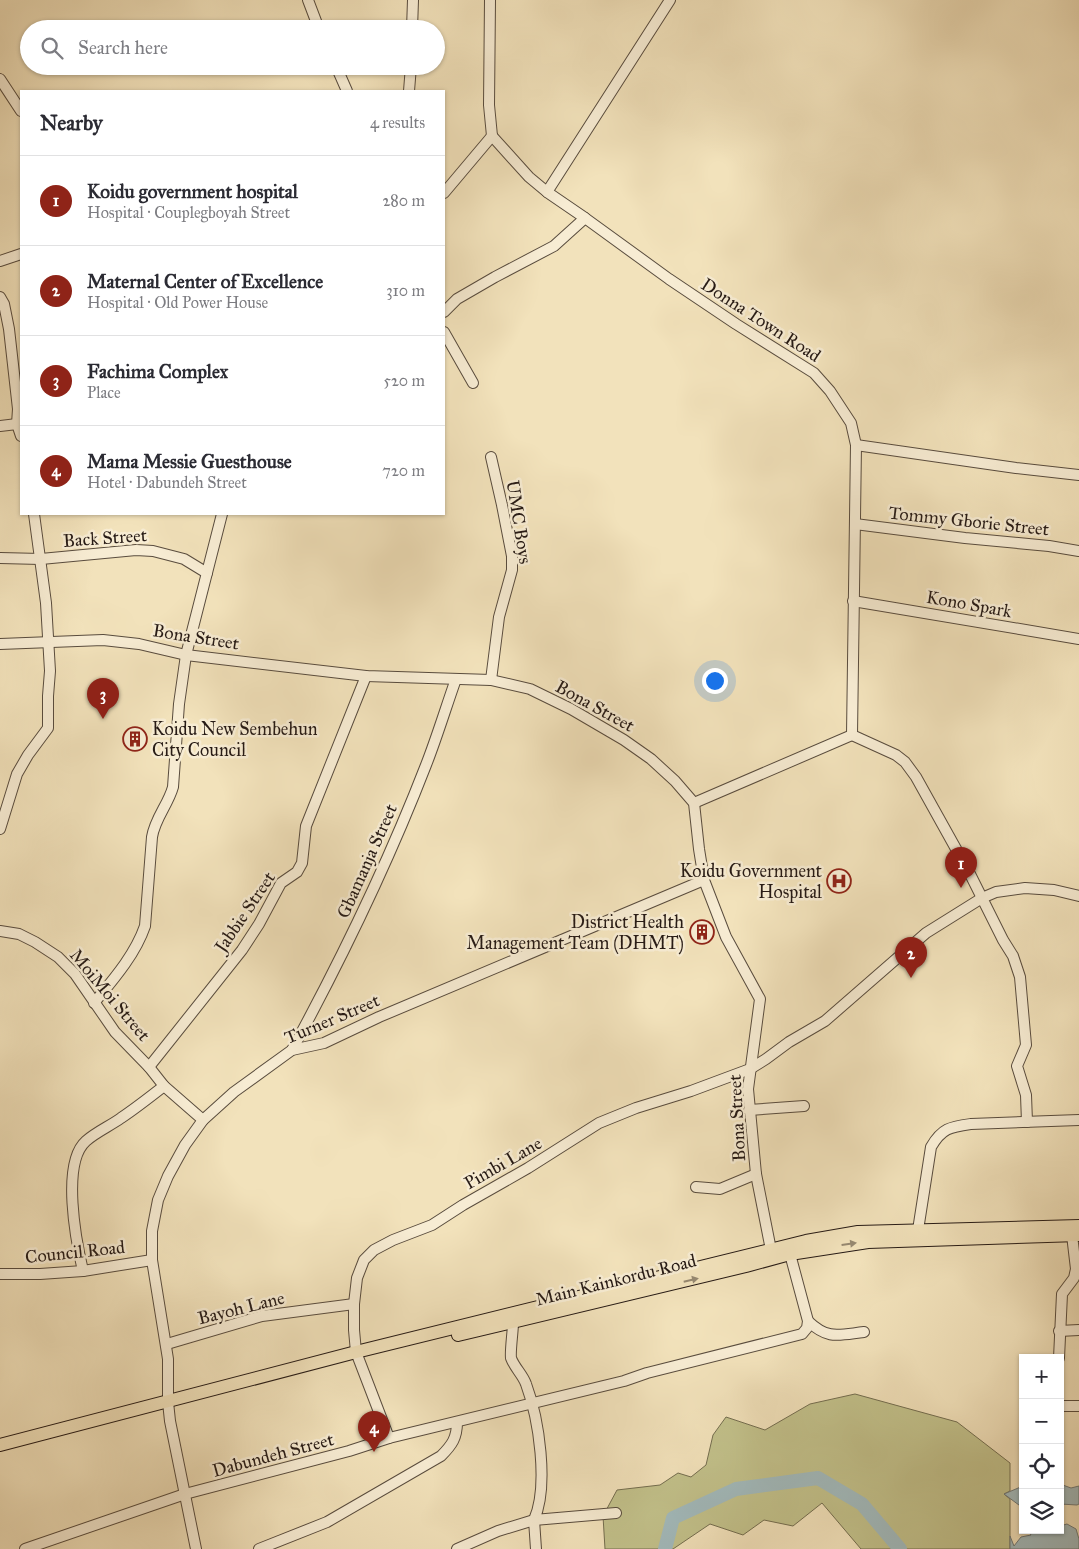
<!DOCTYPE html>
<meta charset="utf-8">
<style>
:root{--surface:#fff;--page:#f2f2f3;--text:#2b2b33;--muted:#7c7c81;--line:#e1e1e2;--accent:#8f2418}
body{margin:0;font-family:"IM FELL Great Primer",serif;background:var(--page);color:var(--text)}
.controls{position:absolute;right:15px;bottom:15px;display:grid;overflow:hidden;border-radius:0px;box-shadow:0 1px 4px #0004}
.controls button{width:45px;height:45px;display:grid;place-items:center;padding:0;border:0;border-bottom:1px solid var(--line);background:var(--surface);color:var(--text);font:25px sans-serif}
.you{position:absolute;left:714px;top:680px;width:18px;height:18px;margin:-12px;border:4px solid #fff;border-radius:50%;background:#1a73e8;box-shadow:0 0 0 8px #1a73e833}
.badge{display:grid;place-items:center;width:32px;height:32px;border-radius:50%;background:var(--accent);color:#fff;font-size:16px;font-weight:700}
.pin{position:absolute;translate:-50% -41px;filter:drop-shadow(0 1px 2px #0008)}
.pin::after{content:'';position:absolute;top:26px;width:18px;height:15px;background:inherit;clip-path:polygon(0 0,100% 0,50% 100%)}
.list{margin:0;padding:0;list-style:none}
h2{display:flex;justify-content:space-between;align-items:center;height:65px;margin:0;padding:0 20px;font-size:21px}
h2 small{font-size:16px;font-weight:400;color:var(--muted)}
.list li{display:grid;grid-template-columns:32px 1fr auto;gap:15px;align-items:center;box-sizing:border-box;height:90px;padding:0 20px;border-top:1px solid var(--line)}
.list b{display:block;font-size:19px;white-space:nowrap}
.list p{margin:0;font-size:16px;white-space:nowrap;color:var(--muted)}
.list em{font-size:16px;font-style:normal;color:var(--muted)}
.icon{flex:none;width:28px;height:28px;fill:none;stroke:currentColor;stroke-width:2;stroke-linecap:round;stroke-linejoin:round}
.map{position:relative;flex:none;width:1079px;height:1549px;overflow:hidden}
.search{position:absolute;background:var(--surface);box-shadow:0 1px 4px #0004;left:20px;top:20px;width:425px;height:55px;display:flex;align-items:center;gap:12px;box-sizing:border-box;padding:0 18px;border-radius:28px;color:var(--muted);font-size:19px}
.panel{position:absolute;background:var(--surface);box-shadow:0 1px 4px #0004;left:20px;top:90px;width:425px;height:425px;border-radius:0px}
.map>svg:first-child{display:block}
.green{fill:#c2c18b;stroke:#746e50}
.water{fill:#a2babc;stroke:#707a79}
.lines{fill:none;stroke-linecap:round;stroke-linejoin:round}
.river{stroke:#a2babc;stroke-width:14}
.minor-casing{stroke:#594c3e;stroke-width:12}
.major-casing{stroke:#261a15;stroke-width:14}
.minor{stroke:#f7ecd3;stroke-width:10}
.major{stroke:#f2e2bb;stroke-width:12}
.oneway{fill:#968870}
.labels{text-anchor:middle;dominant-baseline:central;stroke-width:5;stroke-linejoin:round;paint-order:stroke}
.street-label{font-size:18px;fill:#261a15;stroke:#f7ecd3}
.poi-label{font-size:18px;fill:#261a15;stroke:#f7ecd3;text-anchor:end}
</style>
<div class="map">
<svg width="1079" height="1549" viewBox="0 0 1079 1549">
<rect width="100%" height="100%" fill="#f2e2bb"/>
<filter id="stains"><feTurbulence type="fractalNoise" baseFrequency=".004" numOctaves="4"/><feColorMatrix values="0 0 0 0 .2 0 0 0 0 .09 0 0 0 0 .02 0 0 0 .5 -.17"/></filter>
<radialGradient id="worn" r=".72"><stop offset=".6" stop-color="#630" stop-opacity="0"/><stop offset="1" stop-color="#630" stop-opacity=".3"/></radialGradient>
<polygon class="green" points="855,1394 957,1422 1010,1463 1010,1491 1004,1494 1010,1499 1010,1549 861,1549 822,1503 793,1526 764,1520 743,1535 710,1524 673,1549 605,1549 603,1516 617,1490 660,1485 678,1473 691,1477 706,1465 713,1435 726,1417 765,1430 810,1404"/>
<g class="water">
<polygon points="1060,1484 1071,1488 1079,1486 1079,1504 1077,1505 1060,1504"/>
<polygon points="1023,1486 1023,1508 1004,1494"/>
<polygon points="1067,1524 1076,1529 1079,1539 1079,1549 1010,1549 1010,1536 1014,1546 1021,1537 1031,1535 1028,1530 1060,1530 1060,1526"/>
</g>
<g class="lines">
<polyline class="river" points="665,1549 673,1518 736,1489 818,1478 862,1504 900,1549"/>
<g class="minor-casing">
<g id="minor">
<polyline points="308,0 319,29"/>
<polyline points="490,0 489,105 492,136"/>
<polyline points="412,29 413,0"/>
<polyline points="336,66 347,91"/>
<polyline points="0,79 21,111"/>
<polyline points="409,91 411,66"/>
<polyline points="492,136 529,177 547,192 585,218 669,279 736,324 814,373 830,391 851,423 856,445 852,735"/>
<polyline points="547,192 670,0"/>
<polyline points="444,193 492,136"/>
<polyline points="0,261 21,254"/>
<polyline points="0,297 4,304 9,329 18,409 17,424 21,436"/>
<polyline points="444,312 457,299 495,277 554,246 585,218"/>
<polyline points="444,332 473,383"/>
<polyline points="0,426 17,424"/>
<polyline points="856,445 1016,468 1079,475"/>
<polyline points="491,457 502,505 512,556 512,570 499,617 491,680"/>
<polyline points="855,524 965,538 1049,546 1079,551"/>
<polyline points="0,558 41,559 136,550 153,551 184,559 207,573"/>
<polyline points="853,601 1079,639"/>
<polyline points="0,644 103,640 139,644 186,655 366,676 491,680 530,689 571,709 624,740 651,759 675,781 694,803 699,849 704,880 726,937 760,999 748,1089 756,1174 772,1255"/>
<polyline points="852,735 896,755 905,762 916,777 970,874 1003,940 1013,956 1020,977 1026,1045 1017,1066 1026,1095 1027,1122"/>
<polyline points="694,803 852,735"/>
<polyline points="0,829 17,774 28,755 48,728 48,696 50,671 46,603 34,514"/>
<polyline points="0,931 19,934 35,942 58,957 75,974 115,1032 149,1067 164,1086 203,1120"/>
<path d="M94,1003C113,980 135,955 145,926L152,837C155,818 168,805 173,787L179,704L186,655L222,514"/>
<path d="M292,1050C342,958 388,863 426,765C437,737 446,707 456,679"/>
<polyline points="149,1067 242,950 259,924 281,883 297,872 302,863 306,826 366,676"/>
<polyline points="749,1110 804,1106"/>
<polyline points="696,1187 720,1189 756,1174"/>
<path d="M919,1237L918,1230L931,1147C942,1128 950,1127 971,1124L1079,1120"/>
<path d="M83,1271C76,1241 61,1163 86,1141C96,1132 110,1126 121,1118C136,1108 150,1097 164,1086"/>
<polyline points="0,1274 40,1274 83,1271 152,1260"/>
<path d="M808,1321C828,1340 838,1335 864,1332"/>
<path d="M513,1323C513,1331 510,1351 511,1358C514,1367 523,1375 526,1384C539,1419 549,1486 534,1520L616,1513"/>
<polyline points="1059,1331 1079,1330"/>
<polyline points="167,1344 262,1316 354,1304"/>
<polyline points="1059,1358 1062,1294 1074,1278 1076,1269 1072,1235"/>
<polyline points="1060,1406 1079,1406"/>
<polyline points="389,1438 356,1352 354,1330 354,1304 357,1278 364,1260 374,1250 393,1240 432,1225 463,1205 528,1168 599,1123 636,1108 691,1091 750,1069 766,1059 789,1042 825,1021 926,933 982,898 996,892 1025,888 1054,890 1079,896"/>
<polyline points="25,1549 185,1494 349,1451 389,1438 624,1381 647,1373 802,1334 807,1328 808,1321 790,1254"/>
<polyline points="196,1549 170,1421 168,1402 168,1359 152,1260 152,1231 158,1200 168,1176 185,1145 203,1120 234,1092 292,1050 324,1043 379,1017 704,880"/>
<path d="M259,1549L327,1522L441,1456C452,1445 457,1438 457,1422"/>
<polyline points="457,1549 498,1531 534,1520 536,1549"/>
</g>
</g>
<g class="major-casing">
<g id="major">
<polyline points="458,1335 746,1266 790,1254 868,1242 1079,1235"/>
<polyline points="0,1445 356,1352 806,1241 858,1232 1079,1226"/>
</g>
</g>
<use href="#minor" class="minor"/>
<use href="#major" class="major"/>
</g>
<defs><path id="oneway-solid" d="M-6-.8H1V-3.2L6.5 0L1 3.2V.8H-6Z" transform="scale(1.25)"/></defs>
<g class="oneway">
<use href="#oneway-solid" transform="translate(849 1244) rotate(-8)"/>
<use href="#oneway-solid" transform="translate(691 1280) rotate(-13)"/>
</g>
<defs>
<g id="building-ring" transform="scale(1.25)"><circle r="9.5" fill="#f7ecd3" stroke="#8f2418" stroke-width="1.5"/><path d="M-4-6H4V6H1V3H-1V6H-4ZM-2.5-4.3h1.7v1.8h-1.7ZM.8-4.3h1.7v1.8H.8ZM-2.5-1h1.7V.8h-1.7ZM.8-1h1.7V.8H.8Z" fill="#8f2418"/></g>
<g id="hospital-ring" transform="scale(1.25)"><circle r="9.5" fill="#f7ecd3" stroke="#8f2418" stroke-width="1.5"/><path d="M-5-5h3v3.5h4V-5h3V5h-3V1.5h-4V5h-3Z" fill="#8f2418"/></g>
</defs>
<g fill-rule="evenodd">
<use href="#building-ring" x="135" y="739"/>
<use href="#hospital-ring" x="839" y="881"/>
<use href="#building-ring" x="702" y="932"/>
</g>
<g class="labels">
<g class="street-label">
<text transform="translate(761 320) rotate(33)">Donna Town Road</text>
<text transform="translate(969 521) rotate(6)">Tommy Gborie Street</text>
<text transform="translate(519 522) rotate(81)">UMC Boys</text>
<text transform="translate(105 538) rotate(-4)">Back Street</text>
<text transform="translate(969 604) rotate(10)">Kono Spark</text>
<text transform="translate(196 637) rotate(9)">Bona Street</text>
<text transform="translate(595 706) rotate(29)">Bona Street</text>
<text transform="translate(367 861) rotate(-66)">Gbamanja Street</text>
<text transform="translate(245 912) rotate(-56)">Jabbie Street</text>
<text transform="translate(110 995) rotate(50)">MoiMoi Street</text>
<text transform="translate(332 1019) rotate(-23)">Turner Street</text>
<text transform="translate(737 1118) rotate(-93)">Bona Street</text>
<text transform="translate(503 1163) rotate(-30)">Pimbi Lane</text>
<text transform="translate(75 1252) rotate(-6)">Council Road</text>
<text transform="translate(616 1280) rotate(-14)">Main Kainkordu Road</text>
<text transform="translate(241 1308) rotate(-14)">Bayoh Lane</text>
<text transform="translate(273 1455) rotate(-15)">Dabundeh Street</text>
</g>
<g class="poi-label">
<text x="152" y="729" text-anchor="start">Koidu New Sembehun<tspan x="152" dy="21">City Council</tspan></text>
<text x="822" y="871">Koidu Government<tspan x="822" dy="21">Hospital</tspan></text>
<text x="684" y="922">District Health<tspan x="684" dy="21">Management Team (DHMT)</tspan></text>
</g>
</g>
<rect width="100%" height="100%" filter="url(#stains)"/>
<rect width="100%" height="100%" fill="url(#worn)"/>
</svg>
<div class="controls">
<button>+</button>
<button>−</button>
<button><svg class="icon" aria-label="locate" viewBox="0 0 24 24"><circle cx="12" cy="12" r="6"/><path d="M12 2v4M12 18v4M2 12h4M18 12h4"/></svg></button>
<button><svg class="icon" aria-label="layers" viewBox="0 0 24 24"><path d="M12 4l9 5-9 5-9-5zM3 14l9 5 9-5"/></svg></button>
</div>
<div class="you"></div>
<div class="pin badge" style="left:961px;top:888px">1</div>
<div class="pin badge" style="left:911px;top:978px">2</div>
<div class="pin badge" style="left:103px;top:719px">3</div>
<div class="pin badge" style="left:374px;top:1452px">4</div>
<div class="search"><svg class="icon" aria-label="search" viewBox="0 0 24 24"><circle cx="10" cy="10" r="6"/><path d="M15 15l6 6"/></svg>Search here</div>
<section class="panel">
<h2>Nearby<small>4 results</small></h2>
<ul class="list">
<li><span class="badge">1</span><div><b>Koidu government hospital</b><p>Hospital · Couplegboyah Street</p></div><em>280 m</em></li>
<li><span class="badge">2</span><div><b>Maternal Center of Excellence</b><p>Hospital · Old Power House</p></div><em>310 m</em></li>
<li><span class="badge">3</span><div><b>Fachima Complex</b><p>Place</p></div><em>520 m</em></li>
<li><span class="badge">4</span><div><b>Mama Messie Guesthouse</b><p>Hotel · Dabundeh Street</p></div><em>720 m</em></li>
</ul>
</section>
</div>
